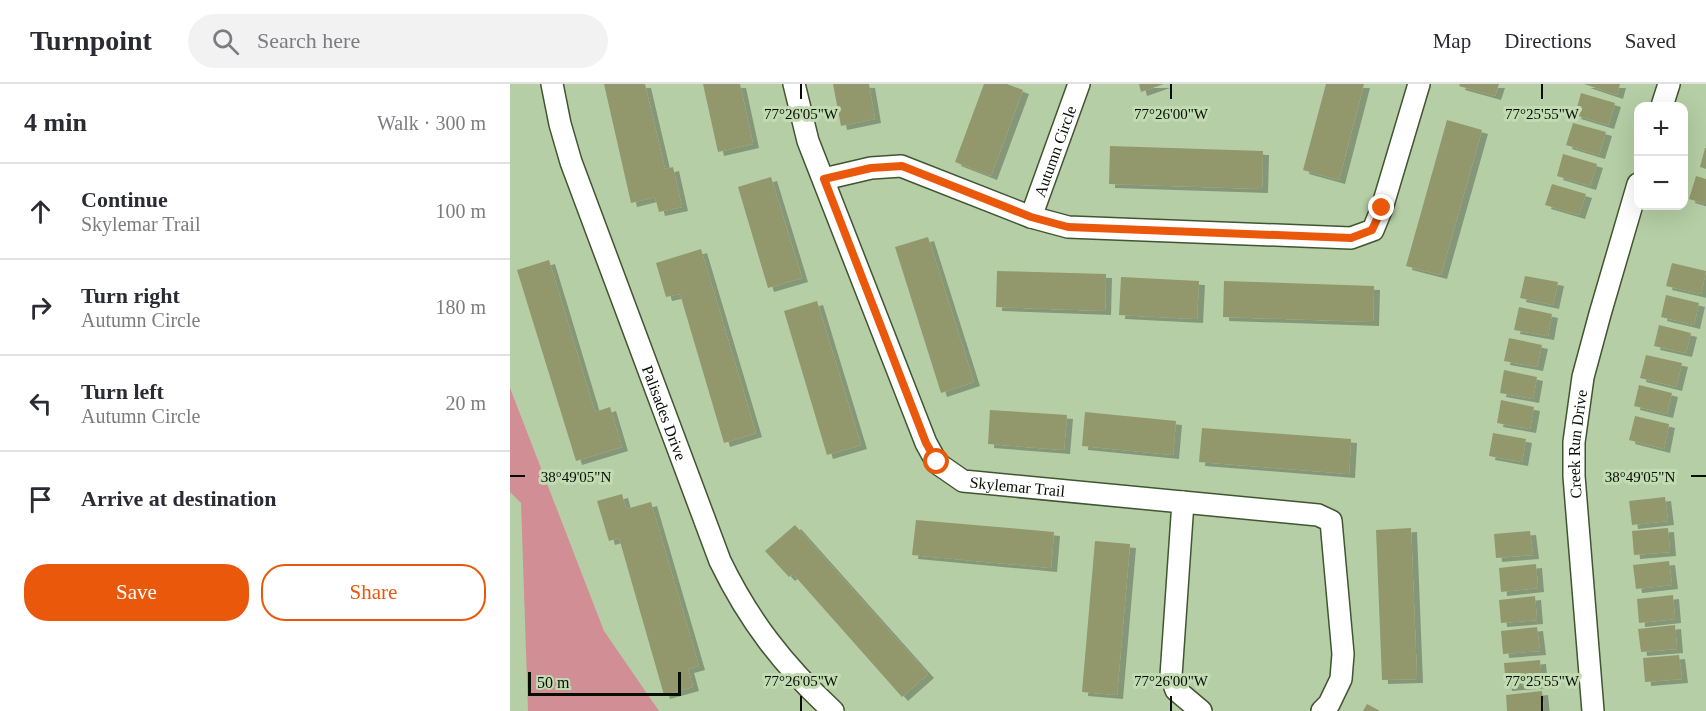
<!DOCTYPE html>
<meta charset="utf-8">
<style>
:root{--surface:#fff;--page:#f2f2f3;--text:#2b2b33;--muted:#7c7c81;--line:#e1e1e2;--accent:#ea580c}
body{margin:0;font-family:"Times New Roman",serif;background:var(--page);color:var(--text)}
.controls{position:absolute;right:18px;top:18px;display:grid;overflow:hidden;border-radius:12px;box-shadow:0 6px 24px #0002}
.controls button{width:54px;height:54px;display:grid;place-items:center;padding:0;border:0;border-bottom:2px solid var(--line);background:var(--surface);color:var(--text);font:30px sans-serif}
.scale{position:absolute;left:18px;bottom:15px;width:153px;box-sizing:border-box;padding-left:6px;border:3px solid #060e02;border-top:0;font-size:16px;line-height:21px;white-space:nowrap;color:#060e02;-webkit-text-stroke:4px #c2dbb2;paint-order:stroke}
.stop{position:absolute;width:18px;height:18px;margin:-14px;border:4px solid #ea580c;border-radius:50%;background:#fff}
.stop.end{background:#ea580c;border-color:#fff;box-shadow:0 2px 6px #0008}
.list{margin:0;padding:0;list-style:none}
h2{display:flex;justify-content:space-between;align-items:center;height:78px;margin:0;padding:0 24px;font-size:26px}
h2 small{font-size:20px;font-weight:400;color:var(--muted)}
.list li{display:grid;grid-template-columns:39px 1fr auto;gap:18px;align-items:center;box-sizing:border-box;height:96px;padding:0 24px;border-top:2px solid var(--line)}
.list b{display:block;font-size:22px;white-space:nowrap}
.list p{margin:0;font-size:20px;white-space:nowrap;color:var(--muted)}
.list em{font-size:20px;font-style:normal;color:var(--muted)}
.actions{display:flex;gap:12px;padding:18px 24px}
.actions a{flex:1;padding:14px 0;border:2px solid var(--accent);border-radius:24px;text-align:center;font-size:21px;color:var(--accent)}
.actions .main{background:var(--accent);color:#fff}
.icon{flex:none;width:33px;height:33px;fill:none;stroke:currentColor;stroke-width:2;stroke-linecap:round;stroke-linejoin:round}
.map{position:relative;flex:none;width:1196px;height:627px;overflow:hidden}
header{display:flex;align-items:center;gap:36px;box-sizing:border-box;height:84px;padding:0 30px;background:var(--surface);border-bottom:2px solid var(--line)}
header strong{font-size:28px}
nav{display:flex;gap:33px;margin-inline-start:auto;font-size:21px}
.search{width:420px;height:54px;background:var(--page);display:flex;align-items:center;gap:15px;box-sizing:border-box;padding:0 21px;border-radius:33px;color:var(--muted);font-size:22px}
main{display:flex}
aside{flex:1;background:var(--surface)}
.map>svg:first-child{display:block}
.green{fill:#d18f95}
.building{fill:#93986c;filter:url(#shadow)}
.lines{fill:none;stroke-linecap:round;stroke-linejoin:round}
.minor-casing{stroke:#405531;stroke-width:24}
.minor{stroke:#fff;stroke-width:21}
.route{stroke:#ea580c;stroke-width:8}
.ticks{fill:none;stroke:#060e02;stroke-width:2}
.labels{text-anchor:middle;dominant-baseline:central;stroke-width:6;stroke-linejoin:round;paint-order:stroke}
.street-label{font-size:16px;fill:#060e02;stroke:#c2dbb2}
.ticks-label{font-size:15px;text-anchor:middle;fill:#060e02;stroke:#c2dbb2;stroke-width:6;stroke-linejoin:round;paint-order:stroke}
</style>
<header>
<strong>Turnpoint</strong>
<div class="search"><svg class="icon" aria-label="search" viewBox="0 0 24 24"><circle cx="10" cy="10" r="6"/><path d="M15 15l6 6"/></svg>Search here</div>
<nav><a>Map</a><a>Directions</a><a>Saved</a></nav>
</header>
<main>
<aside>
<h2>4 min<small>Walk · 300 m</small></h2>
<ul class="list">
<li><svg class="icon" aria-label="ahead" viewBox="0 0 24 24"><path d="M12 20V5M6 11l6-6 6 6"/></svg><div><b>Continue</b><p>Skylemar Trail</p></div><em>100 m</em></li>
<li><svg class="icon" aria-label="right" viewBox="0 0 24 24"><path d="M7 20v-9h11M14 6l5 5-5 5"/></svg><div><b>Turn right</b><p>Autumn Circle</p></div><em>180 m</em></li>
<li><svg class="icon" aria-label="left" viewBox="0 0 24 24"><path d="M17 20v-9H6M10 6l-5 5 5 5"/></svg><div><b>Turn left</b><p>Autumn Circle</p></div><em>20 m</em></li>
<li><svg class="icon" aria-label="arrive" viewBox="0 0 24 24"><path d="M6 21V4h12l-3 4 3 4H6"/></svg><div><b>Arrive at destination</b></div></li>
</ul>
<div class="actions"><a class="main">Save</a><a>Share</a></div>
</aside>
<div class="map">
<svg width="1196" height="627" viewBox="0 0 1196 627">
<defs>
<filter id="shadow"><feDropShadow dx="6" dy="4" stdDeviation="0" flood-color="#0004"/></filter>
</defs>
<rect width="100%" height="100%" fill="#b5cea5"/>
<polygon class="green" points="0,304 94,547 149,627 18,627 11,419 0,408"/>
<g class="building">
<polygon points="94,0 135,0 155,85 163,83 172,123 149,128 145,113 121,119"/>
<polygon points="193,0 230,0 243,60 208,68"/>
<polygon points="323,0 359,0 365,35 331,42"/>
<polygon points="474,0 497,0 513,6 481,92 445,78"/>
<polygon points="629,0 654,0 631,8"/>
<polygon points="816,0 854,0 829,96 793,86"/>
<polygon points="950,0 989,0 985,12 949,2"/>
<polygon points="1074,0 1110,0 1107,11"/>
<polygon points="1071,9 1105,19 1098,41 1065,31"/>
<polygon points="937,36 972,46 931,191 896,182"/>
<polygon points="1063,39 1096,48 1089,71 1056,61"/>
<polygon points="600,62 753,67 752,105 599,100"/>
<polygon points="1195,64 1196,64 1196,85 1190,83"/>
<polygon points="1053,70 1087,80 1080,102 1047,92"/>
<polygon points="1186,92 1196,95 1196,120 1179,115"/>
<polygon points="261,93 292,194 258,204 228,103"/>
<polygon points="1042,100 1076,110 1069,131 1035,121"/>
<polygon points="418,153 464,298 431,309 385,163"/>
<polygon points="191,165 246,349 214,359 170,210 156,213 146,179"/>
<polygon points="39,176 85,328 100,323 112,363 66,377 7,186"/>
<polygon points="1162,179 1196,187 1191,210 1156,202"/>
<polygon points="487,187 596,190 595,227 486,223"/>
<polygon points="1015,192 1048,198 1043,221 1010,214"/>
<polygon points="611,193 689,197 687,235 609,231"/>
<polygon points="714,197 864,202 863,238 713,233"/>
<polygon points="1156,211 1189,219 1184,241 1151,233"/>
<polygon points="307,217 351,361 317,371 274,227"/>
<polygon points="1009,223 1042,230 1038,252 1004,246"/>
<polygon points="1149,241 1181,249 1176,269 1144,262"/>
<polygon points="999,254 1032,261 1027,283 994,277"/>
<polygon points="1136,271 1172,279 1166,303 1130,294"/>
<polygon points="994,286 1027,293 1023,315 990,309"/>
<polygon points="1129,301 1162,309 1157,330 1124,322"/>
<polygon points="991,316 1024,323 1020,345 987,339"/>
<polygon points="480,326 557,331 554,366 478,360"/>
<polygon points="575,328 666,337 663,371 572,362"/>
<polygon points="1125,332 1159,340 1154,365 1119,356"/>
<polygon points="692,344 841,355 839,390 689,378"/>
<polygon points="983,349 1016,355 1012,378 979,372"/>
<polygon points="112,410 116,425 141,418 189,582 178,585 183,603 154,611 109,454 99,457 87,417"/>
<polygon points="1155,413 1158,437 1122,441 1119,417"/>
<polygon points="406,436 544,448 541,484 402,471"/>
<polygon points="285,441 418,590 392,613 283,490 279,493 255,467"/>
<polygon points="901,444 907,595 872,596 866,446"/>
<polygon points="1158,444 1160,468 1124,471 1122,447"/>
<polygon points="1020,447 1023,471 986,474 984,450"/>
<polygon points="585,457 620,460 607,611 572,608"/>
<polygon points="1159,477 1162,501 1126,505 1123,481"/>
<polygon points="1026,480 1028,504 991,508 989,484"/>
<polygon points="1163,511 1165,535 1129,539 1127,515"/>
<polygon points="1025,512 1027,536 991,539 989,516"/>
<polygon points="1165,541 1167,565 1131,568 1128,545"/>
<polygon points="1027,543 1030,567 993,570 991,547"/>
<polygon points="1169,571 1172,595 1135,598 1133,574"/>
<polygon points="1030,576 1032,600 996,603 994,579"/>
<polygon points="1032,607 1034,627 997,627 996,611"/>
<polygon points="857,620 870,627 853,627"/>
</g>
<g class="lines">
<g class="minor-casing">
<g id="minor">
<path id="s1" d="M42,0L50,40L61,78L210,477C239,537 274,582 323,627"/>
<path id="s2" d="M284,0L298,57L416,359L427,379L453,397L808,431L821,437L833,570L831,595L819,620L812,627"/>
<polyline points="1152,22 1159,0"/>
<polyline points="314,95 361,84 391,82 521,133 558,143 841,154 863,146 872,124 909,0"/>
<path id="s3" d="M521,133L569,0"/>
<polyline points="673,418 661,592 666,606 691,627"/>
<path id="s4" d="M1083,627L1064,392V358L1073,293L1090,230L1128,100"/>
</g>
</g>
<use href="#minor" class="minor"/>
</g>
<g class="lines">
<polyline class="route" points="427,378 416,359 314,95 361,84 392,82 521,133 558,143 841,154 862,146 872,124"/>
</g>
<path class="ticks" d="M291,0V15M661,0V15M1032,0V15M0,392H15M1181,392H1196M291,612V627M661,612V627M1032,612V627"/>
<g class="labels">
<g class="street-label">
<text stroke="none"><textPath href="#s3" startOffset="70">Autumn Circle</textPath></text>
<text stroke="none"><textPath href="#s1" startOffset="348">Palisades Drive</textPath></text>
<text stroke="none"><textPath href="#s4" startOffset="268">Creek Run Drive</textPath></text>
<text stroke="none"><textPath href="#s2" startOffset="492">Skylemar Trail</textPath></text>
</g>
</g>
<g class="ticks-label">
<text x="291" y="35">77°26'05"W</text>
<text x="661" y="35">77°26'00"W</text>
<text x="1032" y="35">77°25'55"W</text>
<text x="66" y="398">38°49'05"N</text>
<text x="1130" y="398">38°49'05"N</text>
<text x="291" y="602">77°26'05"W</text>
<text x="661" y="602">77°26'00"W</text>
<text x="1032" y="602">77°25'55"W</text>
</g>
</svg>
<div class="controls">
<button>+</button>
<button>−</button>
</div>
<div class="scale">50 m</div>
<div class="stop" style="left:427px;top:378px"></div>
<div class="stop end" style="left:872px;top:124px"></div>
</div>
</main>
